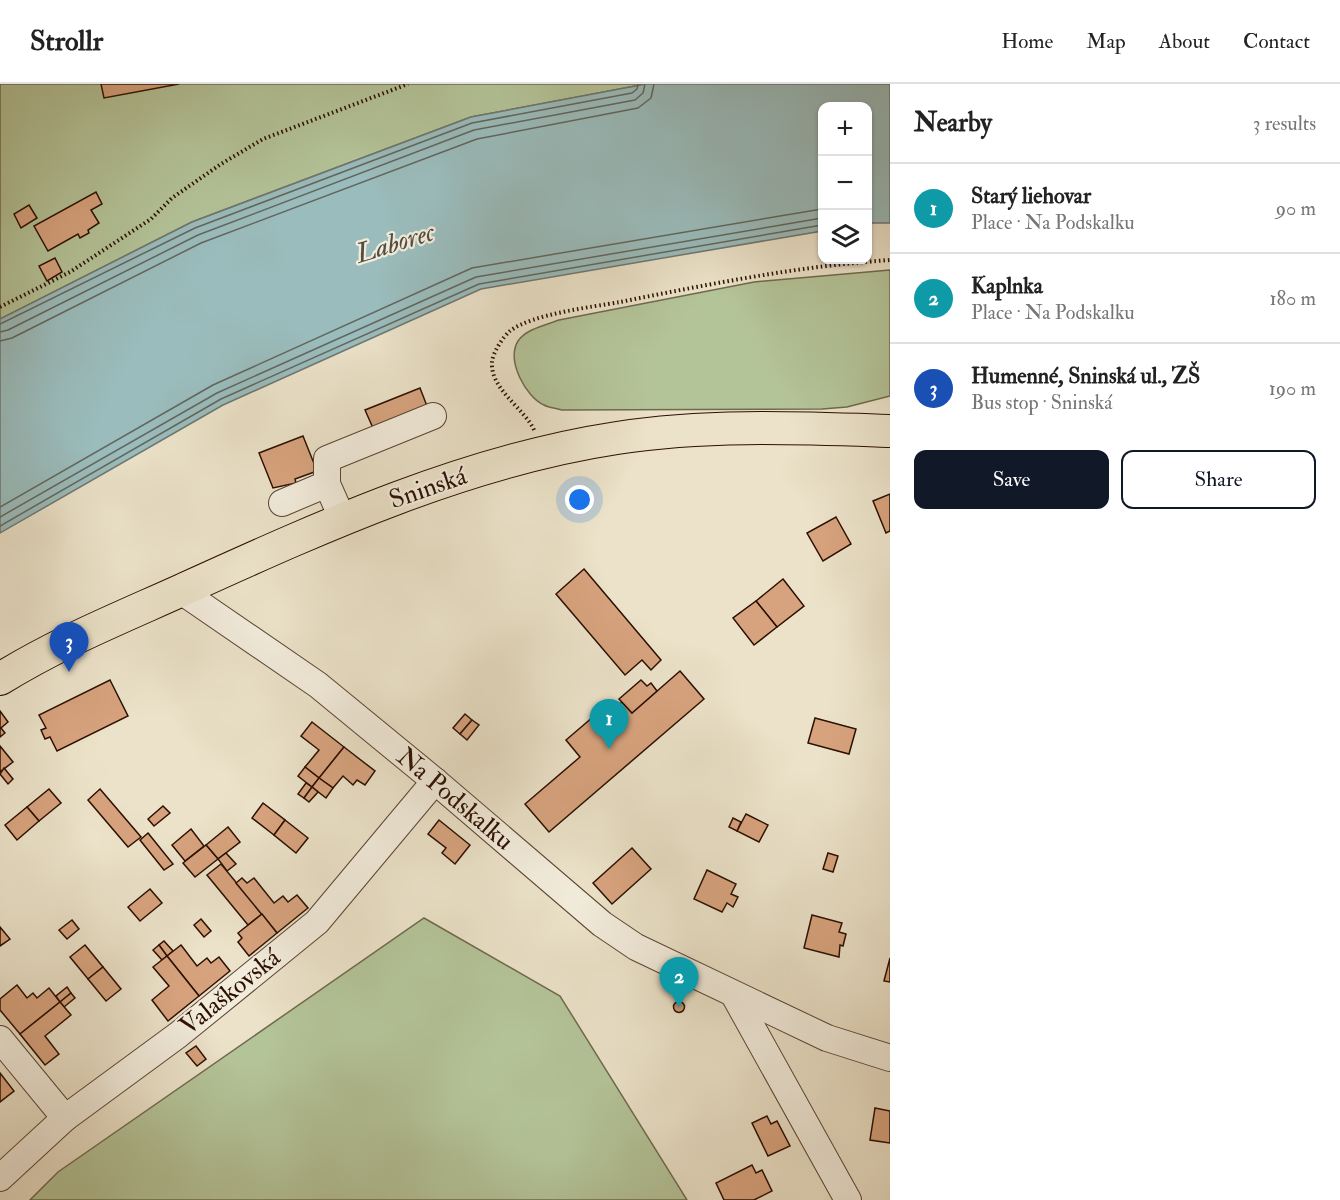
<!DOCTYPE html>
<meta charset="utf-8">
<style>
:root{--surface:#fff;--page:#f6f6f6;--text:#222;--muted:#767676;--line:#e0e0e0;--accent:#111827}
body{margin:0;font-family:"IM FELL Double Pica",serif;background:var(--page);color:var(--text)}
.controls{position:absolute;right:18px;top:18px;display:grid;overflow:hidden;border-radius:12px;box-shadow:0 2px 4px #0004}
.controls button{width:54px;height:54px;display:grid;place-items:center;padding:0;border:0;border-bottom:2px solid var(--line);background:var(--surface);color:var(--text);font:30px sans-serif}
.you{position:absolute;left:580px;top:416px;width:21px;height:21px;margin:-15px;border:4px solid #fff;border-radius:50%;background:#1a73e8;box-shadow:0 0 0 9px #1a73e833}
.badge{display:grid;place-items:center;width:39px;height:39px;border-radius:50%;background:var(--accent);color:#fff;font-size:20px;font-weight:700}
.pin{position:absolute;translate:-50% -50px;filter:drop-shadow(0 2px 3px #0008)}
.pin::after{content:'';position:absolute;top:32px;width:21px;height:18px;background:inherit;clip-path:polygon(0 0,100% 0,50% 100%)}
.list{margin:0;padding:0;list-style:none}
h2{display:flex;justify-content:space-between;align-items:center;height:78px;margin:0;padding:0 24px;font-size:26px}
h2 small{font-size:20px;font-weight:400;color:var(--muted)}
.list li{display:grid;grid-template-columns:39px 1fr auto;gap:18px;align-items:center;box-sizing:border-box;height:90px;padding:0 24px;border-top:2px solid var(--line)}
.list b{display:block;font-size:22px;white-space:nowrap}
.list p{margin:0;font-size:20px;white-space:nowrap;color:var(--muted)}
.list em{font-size:20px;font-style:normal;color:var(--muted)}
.actions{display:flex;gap:12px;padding:18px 24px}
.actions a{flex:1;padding:14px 0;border:2px solid var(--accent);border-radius:12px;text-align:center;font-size:21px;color:var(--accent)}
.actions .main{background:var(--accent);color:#fff}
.icon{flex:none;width:33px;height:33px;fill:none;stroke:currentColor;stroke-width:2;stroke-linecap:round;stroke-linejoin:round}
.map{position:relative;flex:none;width:890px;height:1116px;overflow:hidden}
header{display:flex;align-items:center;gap:36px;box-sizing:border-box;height:84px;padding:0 30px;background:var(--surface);border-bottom:2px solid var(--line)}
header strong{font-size:28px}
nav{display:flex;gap:33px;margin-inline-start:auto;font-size:21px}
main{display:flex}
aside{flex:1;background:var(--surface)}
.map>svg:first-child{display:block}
.green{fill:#b4c499;stroke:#706a4d;stroke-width:1.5}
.water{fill:#9abcbc;stroke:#6e7771;stroke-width:1.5}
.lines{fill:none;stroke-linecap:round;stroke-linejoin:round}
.shore{stroke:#62665e;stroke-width:1.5}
.building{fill:#d7a37e;stroke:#2b0f01;stroke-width:1.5}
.minor-casing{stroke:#5b4433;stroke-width:28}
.major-casing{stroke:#2b0f01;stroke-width:34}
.path{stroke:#2b0f01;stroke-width:4;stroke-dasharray:1.5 3;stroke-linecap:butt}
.minor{stroke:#f2ecdc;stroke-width:26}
.major{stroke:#ebe2c9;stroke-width:32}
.labels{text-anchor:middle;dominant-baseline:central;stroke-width:4.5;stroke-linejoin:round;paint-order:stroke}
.street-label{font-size:26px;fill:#2b0f01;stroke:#f2ecdc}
.water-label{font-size:27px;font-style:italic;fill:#524c42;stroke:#f2ecdc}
</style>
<header>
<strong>Strollr</strong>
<nav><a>Home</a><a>Map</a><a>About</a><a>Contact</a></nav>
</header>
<main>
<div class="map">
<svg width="890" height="1116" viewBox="0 0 890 1116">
<rect width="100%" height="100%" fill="#ebe2c9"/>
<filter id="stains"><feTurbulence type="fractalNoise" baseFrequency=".00333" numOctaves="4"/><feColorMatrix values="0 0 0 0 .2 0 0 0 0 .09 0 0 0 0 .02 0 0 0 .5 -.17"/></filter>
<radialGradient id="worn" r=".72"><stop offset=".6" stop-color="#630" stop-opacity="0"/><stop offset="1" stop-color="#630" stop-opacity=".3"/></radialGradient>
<g class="green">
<polygon points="0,0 646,0 471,33 192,138 0,235"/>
<path d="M890,186V312L847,323L822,325L562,326C556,324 549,324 544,321C526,313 506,277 518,257C526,245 546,241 559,236L754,198Z"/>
<polygon points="424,834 560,912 687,1116 30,1116 58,1088"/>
</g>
<polygon class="water" points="646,0 890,0 890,139 868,139 868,22 822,22 822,147 481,205 223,321 0,449 0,235 192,138 471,33"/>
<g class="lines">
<g class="shore">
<polyline points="0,240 195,144 472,39 632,9 637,5 638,0"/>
<polyline points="0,248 8,246 198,151 474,46 635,16 643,9 645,0"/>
<polyline points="0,257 12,254 201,159 477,55 638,24 651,14 654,0"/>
<polyline points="0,423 213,301 472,184 822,125"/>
<polyline points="0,433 217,309 476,193 822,134"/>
<polyline points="0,442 221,315 479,200 822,141"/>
</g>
</g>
<g class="building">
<polygon points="101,0 179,0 104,14"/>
<polygon points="96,108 102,120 91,126 99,139 88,146 89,149 80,154 78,150 48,167 34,142"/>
<polygon points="29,121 37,134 21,144 14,130"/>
<polygon points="55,174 62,188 47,197 39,182"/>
<polygon points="420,304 427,322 373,344 365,326"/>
<polygon points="303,352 317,387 295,395 296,399 273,404 259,369"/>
<polygon points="890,410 890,447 886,449 873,417"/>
<polygon points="836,433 851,460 823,477 807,449"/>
<polygon points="584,485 661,576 651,586 642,576 625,591 556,510"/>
<polygon points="783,495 804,522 777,543 756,517"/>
<polygon points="756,517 777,543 754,561 733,534"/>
<polygon points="680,587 704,615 549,748 525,720 580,673 566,656 607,621 612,626 622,618 632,629"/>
<polygon points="110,596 128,632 57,667 50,653 45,655 41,646 46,644 39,631"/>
<polygon points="641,596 647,602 651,599 657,607 632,629 619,615"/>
<polygon points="0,627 8,638 1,644 5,649 0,653"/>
<polygon points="465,630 472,636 460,650 453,644"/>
<polygon points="815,634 856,645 849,670 808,659"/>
<polygon points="472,636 479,641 467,656 460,650"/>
<polygon points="312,638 344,663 319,694 305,683 319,666 301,652"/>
<polygon points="0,662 13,678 0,688"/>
<polygon points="344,663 375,687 365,701 357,696 353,701 343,692 333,704 319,694"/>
<polygon points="305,683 319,694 312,703 298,692"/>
<polygon points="4,684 13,695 8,700 0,690"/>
<polygon points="319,694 333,704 326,714 312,703"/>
<polygon points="306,699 312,703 304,714 298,710"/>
<polygon points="312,703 318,708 309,718 304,714"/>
<polygon points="49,705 61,719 39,737 27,723"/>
<polygon points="100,705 141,753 128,763 88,716"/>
<polygon points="263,719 285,736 274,751 252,734"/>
<polygon points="163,722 170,729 154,742 148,735"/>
<polygon points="27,723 39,737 17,756 5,741"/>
<polygon points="746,730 768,741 759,758 737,747"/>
<polygon points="733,734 741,738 737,747 729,743"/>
<polygon points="285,736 308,754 296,769 274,751"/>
<polygon points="439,736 470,761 455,780 442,769 446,764 428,750"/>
<polygon points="228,743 240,758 218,775 206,761"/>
<polygon points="191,745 204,762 185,777 172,761"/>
<polygon points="148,749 173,780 164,786 140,756"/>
<polygon points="206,761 218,775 195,793 183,779"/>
<polygon points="632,764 651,785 612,820 593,799"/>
<polygon points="226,769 236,780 227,787 218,775"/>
<polygon points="828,769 838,772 833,788 823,785"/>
<polygon points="221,780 262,830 248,841 207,791"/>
<polygon points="707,786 736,800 731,810 738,813 733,823 727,819 722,828 694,815"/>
<polygon points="242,794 247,799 254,794 274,819 283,812 288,818 297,811 308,824 277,849 236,799"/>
<polygon points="150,805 162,819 140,837 128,823"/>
<polygon points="262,830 277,849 249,872 238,858 242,854 238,849"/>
<polygon points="812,831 842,839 839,848 846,850 843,862 840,861 839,873 804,864"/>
<polygon points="201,835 211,847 204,853 194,841"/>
<polygon points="72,836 79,845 67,855 59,846"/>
<polygon points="0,843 10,855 0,862"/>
<polygon points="164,857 173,867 167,872 159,861"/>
<polygon points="85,861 103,883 88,895 70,873"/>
<polygon points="159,861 167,872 162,876 153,866"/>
<polygon points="181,861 197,882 207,874 211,879 219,873 230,887 199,912 167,872"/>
<polygon points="167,872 199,912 168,937 152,916 169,902 153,883"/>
<polygon points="890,874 890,898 884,897"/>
<polygon points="103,883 121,905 106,917 88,895"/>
<polygon points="17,901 27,914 33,909 37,914 49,904 60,918 20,950 0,926 0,915"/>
<polygon points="67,903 71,909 60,918 56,912"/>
<polygon points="71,909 75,914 64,923 60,918"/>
<circle cx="679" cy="923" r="5.5"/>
<polygon points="60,918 71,931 45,952 59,970 45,981 20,950"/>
<polygon points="196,962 206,975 197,982 186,969"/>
<polygon points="0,989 14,1007 0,1018"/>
<polygon points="875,1024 890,1027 890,1059 870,1056"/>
<polygon points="767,1032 771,1040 777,1037 790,1062 768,1072 752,1039"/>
<polygon points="752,1081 756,1089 762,1086 772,1107 754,1116 724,1116 716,1099"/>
</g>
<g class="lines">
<g class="minor-casing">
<g id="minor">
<polyline points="282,419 327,400"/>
<polyline points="343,436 327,400 327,375 433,332"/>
<polyline points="181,507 318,601 435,697 602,840 636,863 827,954 890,974"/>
<polyline points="734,911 848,1116"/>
<polyline points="0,955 65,1034"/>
<polyline points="0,1094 65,1034 178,951 317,838 435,697"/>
</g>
</g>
<g class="major-casing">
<path id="major" d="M0,595C58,559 120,534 182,506C321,443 465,377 617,354C707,340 799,344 890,347"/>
</g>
<g class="path">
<polyline points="0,223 70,188 151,135 172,114 221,80 263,55 408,0"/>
<path d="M534,346C524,324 490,305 492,278C493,268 503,253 510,247C532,230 592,223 620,218C710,200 799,182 890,176"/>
</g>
<use href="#minor" class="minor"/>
<use href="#major" class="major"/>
</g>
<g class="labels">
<g class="street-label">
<text transform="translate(428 404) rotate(-19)">Sninská</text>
<text transform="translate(455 715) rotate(40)">Na Podskalku</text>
<text transform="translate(230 908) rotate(-39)">Valaškovská</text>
</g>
<g class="water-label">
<text transform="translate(395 159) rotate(-17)">Laborec</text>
</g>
</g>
<rect width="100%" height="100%" filter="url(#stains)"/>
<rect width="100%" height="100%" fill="url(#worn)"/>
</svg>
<div class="controls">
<button>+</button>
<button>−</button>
<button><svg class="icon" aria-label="layers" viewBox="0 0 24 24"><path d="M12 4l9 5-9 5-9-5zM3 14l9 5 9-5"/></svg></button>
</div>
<div class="you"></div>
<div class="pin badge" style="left:609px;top:665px;background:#0f9aa8">1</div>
<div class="pin badge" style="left:679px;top:923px;background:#0f9aa8">2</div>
<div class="pin badge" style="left:69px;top:588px;background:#1a4fb4">3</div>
</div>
<aside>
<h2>Nearby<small>3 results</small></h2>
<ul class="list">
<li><span class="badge" style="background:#0f9aa8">1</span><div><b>Starý liehovar</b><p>Place · Na Podskalku</p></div><em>90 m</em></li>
<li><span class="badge" style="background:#0f9aa8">2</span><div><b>Kaplnka</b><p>Place · Na Podskalku</p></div><em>180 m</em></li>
<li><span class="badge" style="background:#1a4fb4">3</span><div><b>Humenné, Sninská ul., ZŠ</b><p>Bus stop · Sninská</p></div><em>190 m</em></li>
</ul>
<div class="actions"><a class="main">Save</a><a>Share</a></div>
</aside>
</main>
